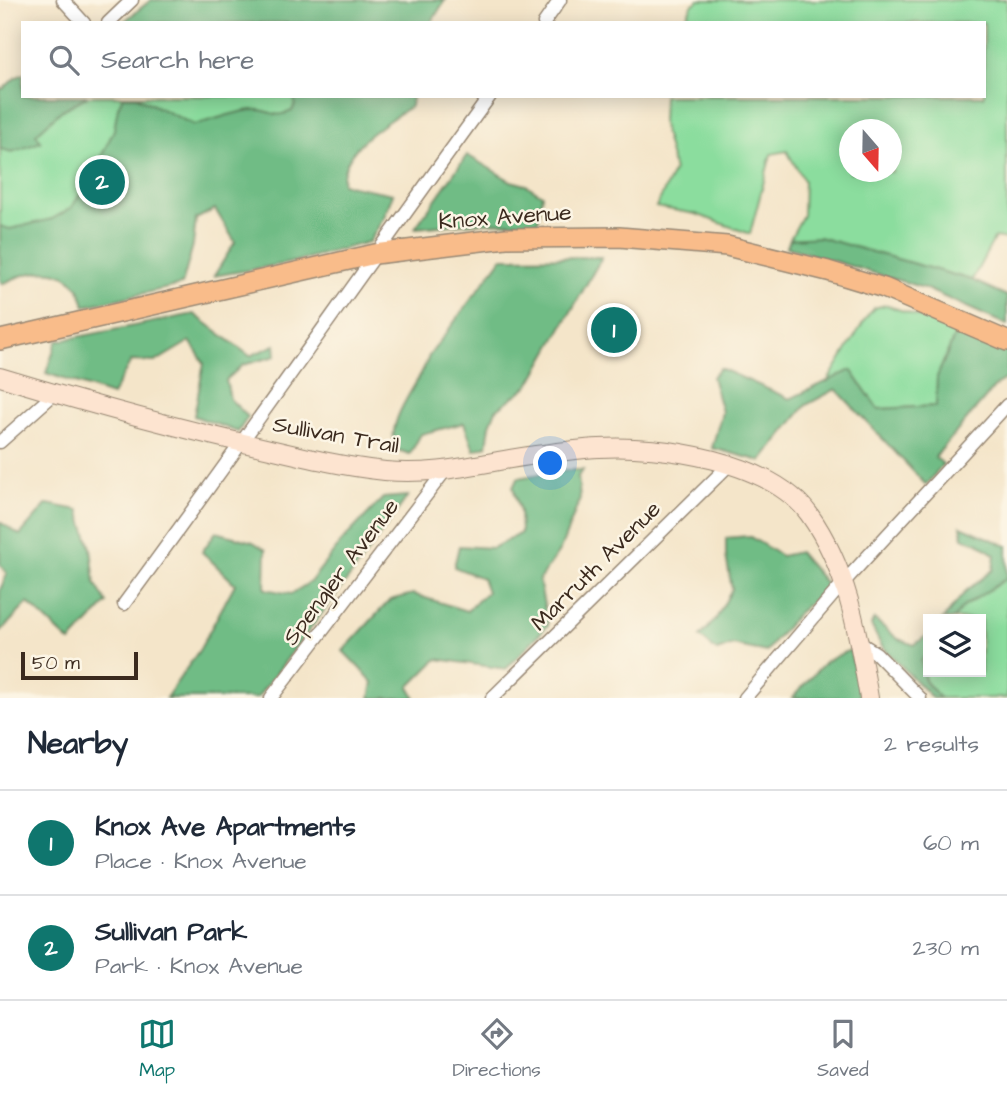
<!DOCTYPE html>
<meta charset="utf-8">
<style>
:root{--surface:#fff;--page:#f2f2f3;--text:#1f2937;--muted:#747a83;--line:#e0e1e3;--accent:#0f766e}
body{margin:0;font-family:"Architects Daughter",sans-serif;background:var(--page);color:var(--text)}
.controls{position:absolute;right:21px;bottom:21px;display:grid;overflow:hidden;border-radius:0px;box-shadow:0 4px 18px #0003}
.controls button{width:63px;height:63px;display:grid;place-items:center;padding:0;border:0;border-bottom:2px solid var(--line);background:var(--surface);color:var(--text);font:35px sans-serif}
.compass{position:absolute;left:839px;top:119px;width:63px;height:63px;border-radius:50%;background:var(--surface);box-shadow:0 4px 18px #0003;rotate:160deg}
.scale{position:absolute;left:21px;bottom:18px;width:117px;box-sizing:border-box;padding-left:7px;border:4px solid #3b2a1e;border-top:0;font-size:19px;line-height:24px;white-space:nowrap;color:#3b2a1e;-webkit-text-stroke:5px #fcf5e5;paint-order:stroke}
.you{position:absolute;left:551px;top:464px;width:24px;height:24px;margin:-18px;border:5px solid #fff;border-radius:50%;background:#1a73e8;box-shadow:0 0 0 10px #1a73e833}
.badge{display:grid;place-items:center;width:46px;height:46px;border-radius:50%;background:var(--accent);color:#fff;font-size:23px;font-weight:700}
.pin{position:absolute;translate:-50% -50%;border:4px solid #fff;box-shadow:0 2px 7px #0006}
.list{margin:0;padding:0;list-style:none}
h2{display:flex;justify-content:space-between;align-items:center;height:91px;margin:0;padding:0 28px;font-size:30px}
h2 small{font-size:23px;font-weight:400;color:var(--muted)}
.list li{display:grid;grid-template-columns:46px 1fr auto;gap:21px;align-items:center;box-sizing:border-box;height:105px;padding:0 28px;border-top:2px solid var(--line)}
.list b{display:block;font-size:26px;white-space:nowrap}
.list p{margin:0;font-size:23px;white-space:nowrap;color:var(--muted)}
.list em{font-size:23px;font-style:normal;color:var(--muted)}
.icon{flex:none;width:38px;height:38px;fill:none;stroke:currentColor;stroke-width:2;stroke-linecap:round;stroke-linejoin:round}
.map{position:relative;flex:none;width:1007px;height:698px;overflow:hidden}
.search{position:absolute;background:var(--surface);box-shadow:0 4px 18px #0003;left:21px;right:21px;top:21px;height:77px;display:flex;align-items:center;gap:18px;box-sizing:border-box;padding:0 24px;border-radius:0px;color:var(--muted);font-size:26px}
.sheet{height:301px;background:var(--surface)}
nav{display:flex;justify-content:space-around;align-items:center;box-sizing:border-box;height:98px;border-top:2px solid var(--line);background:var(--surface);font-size:19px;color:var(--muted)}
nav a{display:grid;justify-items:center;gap:4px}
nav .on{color:var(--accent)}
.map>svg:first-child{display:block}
.green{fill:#8bdd9e;stroke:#63845e;stroke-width:2;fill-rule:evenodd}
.forest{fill:#70bc85;stroke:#567352;stroke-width:2}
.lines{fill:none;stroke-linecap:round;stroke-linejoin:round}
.street-casing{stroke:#988874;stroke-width:15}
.secondary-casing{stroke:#988874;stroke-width:20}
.primary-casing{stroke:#988874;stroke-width:22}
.street{stroke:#fff;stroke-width:12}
.secondary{stroke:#fde4d0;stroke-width:18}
.primary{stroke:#f9bc8a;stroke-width:19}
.labels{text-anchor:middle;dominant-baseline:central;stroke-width:5;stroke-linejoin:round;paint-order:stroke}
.street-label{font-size:23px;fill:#3b2a1e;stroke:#fcf5e5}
</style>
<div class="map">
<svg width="1007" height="698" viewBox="0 0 1007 698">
<rect width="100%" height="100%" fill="#fcf5e5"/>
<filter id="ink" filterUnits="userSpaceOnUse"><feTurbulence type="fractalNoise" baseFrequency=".0143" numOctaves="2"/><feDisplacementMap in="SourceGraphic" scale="14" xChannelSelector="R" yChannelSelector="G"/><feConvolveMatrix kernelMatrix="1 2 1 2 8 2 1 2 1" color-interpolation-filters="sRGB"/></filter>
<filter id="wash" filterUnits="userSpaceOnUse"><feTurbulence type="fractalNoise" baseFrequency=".00686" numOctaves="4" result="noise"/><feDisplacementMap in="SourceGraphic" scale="28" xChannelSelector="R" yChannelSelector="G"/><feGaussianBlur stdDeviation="1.57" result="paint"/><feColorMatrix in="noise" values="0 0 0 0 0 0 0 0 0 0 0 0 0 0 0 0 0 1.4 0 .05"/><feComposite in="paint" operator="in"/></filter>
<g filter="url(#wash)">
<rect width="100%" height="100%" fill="#f4e5c9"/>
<g class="green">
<path d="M699,0H1007V239L995,237L972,280L819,238L790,239L803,215L804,181L787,151L771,154L750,234L696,214L656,207L674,171L662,123L663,96H984V23H684L692,5ZM850,130H892V172H850Z"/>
<polygon points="31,96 366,96 0,264 0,121"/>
<polygon points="886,305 957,330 937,377 936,406 878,409 851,370 826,384 866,318 874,308"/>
<polygon points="1007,578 1007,698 940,698 925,681 921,661 928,651 928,672 981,672 981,619 953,619 963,607"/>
</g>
<g class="forest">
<polygon points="151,0 445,0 431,23 122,23"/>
<polygon points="23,74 23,96 88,96 62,110 36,134 41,142 12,152 0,149 0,88 3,89 15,78"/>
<path d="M123,96L137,97L194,125C211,121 243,108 260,110C278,113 272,118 292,111L295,104L294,96H412L411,106C383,125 343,146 342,184L393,194L384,217L369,242L289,263L214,276L235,242L215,209L196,219L193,245L182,285L85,306C83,300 81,290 76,285C57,263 25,272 2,284L0,279V226L10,229L52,219L71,208L89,182L114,130L118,107Z"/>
<polygon points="467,155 511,181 526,185 542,195 538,222 472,223 415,228"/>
<polygon points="819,237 972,280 1007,296 1007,325 924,288 787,247 790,239"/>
<path d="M602,257L529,385L496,410L490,425L487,446L474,450L464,423L421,434L410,454L394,449C388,414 418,388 429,356L502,258Z"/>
<polygon points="194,314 250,356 275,345 276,356 243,365 226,380 230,399 248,417 238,432 194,416 204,363 190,341 155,362 131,361 112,395 46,373 57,341"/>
<polygon points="957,330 1007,350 1007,378 997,384 935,457 943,464 926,485 836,389 806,405 761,461 712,448 722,412 712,377 720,368 790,399 851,370 878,409 936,406 937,377"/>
<polygon points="567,470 583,470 578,476 580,499 560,550 539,580 548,625 506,669 437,659 409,687 415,698 370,698 373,682 343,651 390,600 413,594 467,611 487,592 482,578 454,567 459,546 493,548 521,533 520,512 513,487 518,478"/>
<polygon points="408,496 352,574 257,698 166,698 200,649 235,584 202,552 216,532 253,542 266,550 265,589 291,594 310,582 344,539 383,498"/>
<polygon points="47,504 79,510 91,548 95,583 107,603 70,642 28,603 0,632 0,590 7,574 0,564 0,522 20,535"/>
<polygon points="961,526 1007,546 1007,578 963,607 953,619 943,619 966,591 993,570 995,555 978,543 963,538"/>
<polygon points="749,536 781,556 799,552 828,586 796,615 766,652 733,645 717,651 700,637 716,619 732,589 726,556 726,538"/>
<polygon points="874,619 898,639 914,645 928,635 928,651 921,661 925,681 940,698 932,698 881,645 871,625"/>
<polygon points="850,650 860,698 792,698 826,661"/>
</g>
</g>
<g filter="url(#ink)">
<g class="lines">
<g class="street-casing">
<g id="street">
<polyline points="63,0 84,23"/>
<polyline points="108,23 132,0"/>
<polyline points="544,23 560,0"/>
<polyline points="0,442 55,393"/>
<path d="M124,604C248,436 367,265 490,96"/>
<polyline points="860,643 876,653 920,698"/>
<polyline points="271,698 444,472"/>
<polyline points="492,698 730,464"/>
<polyline points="745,698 844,582 1007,405"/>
</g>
</g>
<g class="secondary-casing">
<path id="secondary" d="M0,377C89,404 179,429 270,449C308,458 346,467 385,471C439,476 483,462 536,455C557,452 578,449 599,448C661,444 770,461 809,514C848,569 858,633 869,698"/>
</g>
<g class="primary-casing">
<polyline id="primary" points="0,340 375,254 506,238 619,237 727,246 828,271 884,288 1007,341"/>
</g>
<use href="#street" class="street"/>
<use href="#secondary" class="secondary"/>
<use href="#primary" class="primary"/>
</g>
</g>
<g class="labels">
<g class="street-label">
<text transform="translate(505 217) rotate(-4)">Knox Avenue</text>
<text transform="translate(336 435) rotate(10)">Sullivan Trail</text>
<text transform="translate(596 566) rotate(-45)">Marruth Avenue</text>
<text transform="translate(341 572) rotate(-53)">Spengler Avenue</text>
</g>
</g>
</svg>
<div class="controls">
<button><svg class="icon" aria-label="layers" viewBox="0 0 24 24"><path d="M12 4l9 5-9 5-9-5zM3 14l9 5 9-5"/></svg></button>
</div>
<svg class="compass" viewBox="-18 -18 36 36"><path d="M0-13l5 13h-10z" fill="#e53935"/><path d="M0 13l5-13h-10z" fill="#747a83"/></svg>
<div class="scale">50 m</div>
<div class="you"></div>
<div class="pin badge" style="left:614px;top:330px">1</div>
<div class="pin badge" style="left:102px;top:182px">2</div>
<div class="search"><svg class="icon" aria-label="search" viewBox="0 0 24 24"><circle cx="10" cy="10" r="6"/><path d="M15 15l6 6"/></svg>Search here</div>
</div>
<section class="sheet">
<h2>Nearby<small>2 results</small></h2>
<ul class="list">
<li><span class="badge">1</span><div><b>Knox Ave Apartments</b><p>Place · Knox Avenue</p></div><em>60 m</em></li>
<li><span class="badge">2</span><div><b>Sullivan Park</b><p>Park · Knox Avenue</p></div><em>230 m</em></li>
</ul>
</section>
<nav>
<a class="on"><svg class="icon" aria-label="map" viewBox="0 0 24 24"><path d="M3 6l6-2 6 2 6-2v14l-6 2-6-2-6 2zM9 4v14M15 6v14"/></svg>Map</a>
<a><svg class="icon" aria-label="directions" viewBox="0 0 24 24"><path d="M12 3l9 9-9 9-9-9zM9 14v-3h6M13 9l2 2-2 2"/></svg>Directions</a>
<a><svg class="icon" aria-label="saved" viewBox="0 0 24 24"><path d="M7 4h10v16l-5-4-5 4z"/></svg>Saved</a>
</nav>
